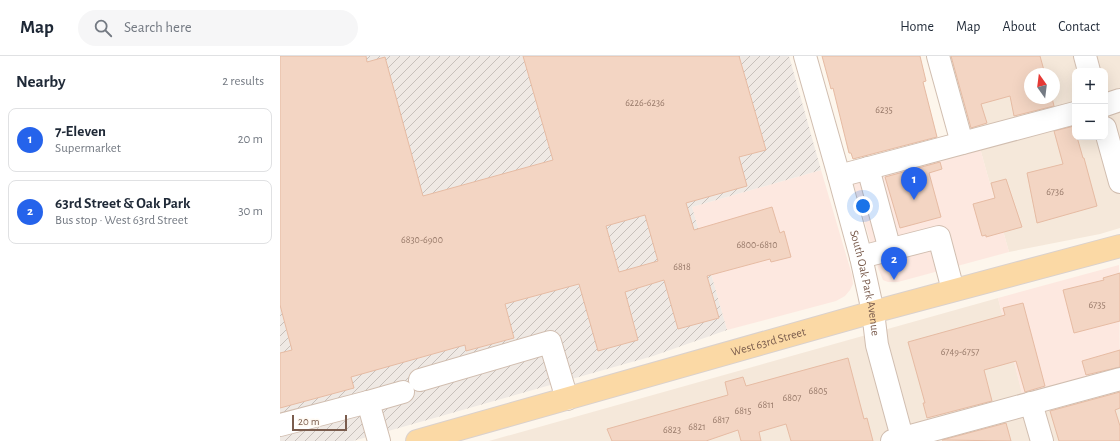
<!DOCTYPE html>
<meta charset="utf-8">
<style>
:root{--surface:#fff;--page:#f6f6f7;--text:#1f2937;--muted:#747a83;--line:#e0e1e3;--accent:#2563eb}
body{margin:0;font-family:"Alegreya Sans",sans-serif;background:var(--page);color:var(--text)}
.controls{position:absolute;right:12px;top:12px;display:grid;overflow:hidden;border-radius:8px;box-shadow:0 4px 16px #0002}
.controls button{width:36px;height:36px;display:grid;place-items:center;padding:0;border:0;border-bottom:1px solid var(--line);background:var(--surface);color:var(--text);font:20px sans-serif}
.compass{position:absolute;left:744px;top:12px;width:36px;height:36px;border-radius:50%;background:var(--surface);box-shadow:0 4px 16px #0002;rotate:346deg}
.scale{position:absolute;left:12px;bottom:10px;width:55px;box-sizing:border-box;padding-left:4px;border:2px solid #7a5c4d;border-top:0;font-size:11px;line-height:14px;white-space:nowrap;color:#7a5c4d;-webkit-text-stroke:3px #fffaf3;paint-order:stroke}
.you{position:absolute;left:583px;top:150px;width:14px;height:14px;margin:-10px;border:3px solid #fff;border-radius:50%;background:#1a73e8;box-shadow:0 0 0 6px #1a73e833}
.badge{display:grid;place-items:center;width:26px;height:26px;border-radius:50%;background:var(--accent);color:#fff;font-size:13px;font-weight:700}
.pin{position:absolute;translate:-50% -33px;filter:drop-shadow(0 1px 2px #0008)}
.pin::after{content:'';position:absolute;top:21px;width:14px;height:12px;background:inherit;clip-path:polygon(0 0,100% 0,50% 100%)}
.list{margin:0;padding:0;list-style:none}
h2{display:flex;justify-content:space-between;align-items:center;height:52px;margin:0;padding:0 16px;font-size:17px}
h2 small{font-size:13px;font-weight:400;color:var(--muted)}
.list li{display:grid;grid-template-columns:26px 1fr auto;gap:12px;align-items:center;box-sizing:border-box;height:64px;margin:0 8px 8px;padding:0 8px;border:1px solid var(--line);border-radius:8px}
.list b{display:block;font-size:15px;white-space:nowrap}
.list p{margin:0;font-size:13px;white-space:nowrap;color:var(--muted)}
.list em{font-size:13px;font-style:normal;color:var(--muted)}
.icon{flex:none;width:22px;height:22px;fill:none;stroke:currentColor;stroke-width:2;stroke-linecap:round;stroke-linejoin:round}
.map{position:relative;flex:none;width:840px;height:385px;overflow:hidden}
header{display:flex;align-items:center;gap:24px;box-sizing:border-box;height:56px;padding:0 20px;background:var(--surface);border-bottom:1px solid var(--line)}
header strong{font-size:19px}
nav{display:flex;gap:22px;margin-inline-start:auto;font-size:14px}
.search{width:280px;height:36px;background:var(--page);display:flex;align-items:center;gap:10px;box-sizing:border-box;padding:0 14px;border-radius:22px;color:var(--muted);font-size:15px}
main{display:flex}
aside{flex:1;background:var(--surface)}
.map>svg:first-child{display:block}
.residential{fill:#f5e8da;fill-rule:evenodd}
.commercial{fill:#fde8e0}
.industrial{fill:url(#industrial-furrows)}
.building{fill:#f3d5c3;stroke:#e6bba3;fill-rule:evenodd}
.lines{fill:none;stroke-linecap:round;stroke-linejoin:round}
.minor-casing{stroke:#d1beb0;stroke-width:24}
.major-casing{stroke:#dad1cd;stroke-width:24}
.minor{stroke:#fff;stroke-width:22}
.major{stroke:#fbd9a5;stroke-width:22}
.labels{text-anchor:middle;dominant-baseline:central;stroke-width:3.5;stroke-linejoin:round;paint-order:stroke}
.number-label{font-size:10px;fill:#987a6a}
.street-label{font-size:12px;fill:#7a5c4d;stroke:#fffaf3}
</style>
<header>
<strong>Map</strong>
<div class="search"><svg class="icon" aria-label="search" viewBox="0 0 24 24"><circle cx="10" cy="10" r="6"/><path d="M15 15l6 6"/></svg>Search here</div>
<nav><a>Home</a><a>Map</a><a>About</a><a>Contact</a></nav>
</header>
<main>
<aside>
<h2>Nearby<small>2 results</small></h2>
<ul class="list">
<li><span class="badge">1</span><div><b>7-Eleven</b><p>Supermarket</p></div><em>20 m</em></li>
<li><span class="badge">2</span><div><b>63rd Street &amp; Oak Park</b><p>Bus stop · West 63rd Street</p></div><em>30 m</em></li>
</ul>
</aside>
<div class="map">
<svg width="840" height="385" viewBox="0 0 840 385">
<defs>
<pattern id="industrial-furrows" width="10" height="10" patternUnits="userSpaceOnUse"><rect width="10" height="10" fill="#efe9e4"/><path d="M-1 1l2-2M0 10L10 0M9 11l2-2" fill="none" stroke="#c7c0bb"/></pattern>
</defs>
<rect width="100%" height="100%" fill="#fdf6ec"/>
<g class="residential">
<path d="M656,0H840V172L820,178L729,196L698,85L681,89ZM795,15H825V81H795ZM750,18H774V42H750Z"/>
<polygon points="718,242 744,345 840,320 840,385 209,385"/>
</g>
<g class="commercial">
<polygon points="698,85 729,196 618,226 608,226 603,224 598,212 571,119"/>
<polygon points="541,114 572,219 573,228 570,234 565,240 556,245 447,274 412,151"/>
<polygon points="839,209 840,320 744,346 718,242"/>
</g>
<polygon class="industrial" points="0,0 509,0 541,114 412,151 447,274 373,300 73,385 0,385"/>
<g class="building">
<path d="M0,0H86L87,6L105,1L143,140L273,104L243,0H459L486,94L459,101L467,130L406,147L414,174L492,151L500,177L504,175L511,201L491,206L490,203L427,220L439,262L398,273L384,224L345,236L358,284L318,295L299,228L225,248L234,282L186,295L185,289L71,321L74,332L0,352V297L12,294L0,249ZM365,159L378,205L339,216L326,170Z"/>
<polygon points="542,0 640,0 646,25 643,26 657,81 573,103 571,97 569,97 553,32 551,33"/>
<polygon points="671,0 760,0 765,18 750,18 750,42 772,42 774,50 734,60 730,40 701,48 707,67 691,72"/>
<polygon points="794,70 795,81 797,81 803,102 804,102 817,150 757,167 747,117 783,108 774,75"/>
<polygon points="660,106 662,113 649,117 661,161 620,172 605,121"/>
<polygon points="726,123 742,171 706,181 706,179 702,180 693,148 715,142 711,127"/>
<polygon points="840,217 840,265 794,277 783,234 824,224 823,222"/>
<polygon points="743,247 765,330 745,336 736,305 704,314 712,345 647,362 643,347 645,347 628,286 725,259 723,252"/>
<polygon points="840,294 840,311 806,319 802,305"/>
<polygon points="568,302 584,363 587,362 593,385 511,385 506,368 479,376 481,385 461,385 458,374 426,385 332,385 327,373 448,339 445,326 463,321 466,330"/>
<polygon points="840,336 840,352 835,354 840,370 840,385 779,385 770,355"/>
<polygon points="726,367 731,385 662,384"/>
</g>
<g class="lines">
<g class="minor-casing">
<g id="minor">
<path id="s1" d="M525,0L559,120L581,201L593,256L597,289L623,385"/>
<polyline points="658,0 682,87"/>
<polyline points="805,0 809,15"/>
<polyline points="825,49 840,44"/>
<polyline points="825,72 840,126"/>
<polyline points="588,112 610,194"/>
<polyline points="559,120 795,57"/>
<polyline points="581,201 659,181 673,234"/>
<polyline points="140,324 270,286 287,343"/>
<polyline points="751,347 762,385"/>
<polyline points="0,369 88,346"/>
<polyline points="99,385 88,346 123,336"/>
<polyline points="612,385 840,323"/>
</g>
</g>
<g class="major-casing">
<g id="major">
<path id="s2" d="M137,385L593,256L840,190"/>
</g>
</g>
<use href="#minor" class="minor"/>
<use href="#major" class="major"/>
</g>
<g class="labels">
<g class="number-label">
<text x="365" y="47">6226-6236</text>
<text x="604" y="54">6235</text>
<text x="775" y="136">6736</text>
<text x="142" y="184">6830-6900</text>
<text x="477" y="189">6800-6810</text>
<text x="402" y="211">6818</text>
<text x="817" y="249">6735</text>
<text x="680" y="296">6749-6757</text>
<text x="538" y="335">6805</text>
<text x="512" y="342">6807</text>
<text x="486" y="349">6811</text>
<text x="463" y="355">6815</text>
<text x="441" y="364">6817</text>
<text x="417" y="371">6821</text>
<text x="392" y="374">6823</text>
</g>
<g class="street-label">
<text stroke="none"><textPath href="#s1" startOffset="235">South Oak Park Avenue</textPath></text>
<text stroke="none"><textPath href="#s2" startOffset="365">West 63rd Street</textPath></text>
</g>
</g>
</svg>
<div class="controls">
<button>+</button>
<button>−</button>
</div>
<svg class="compass" viewBox="-18 -18 36 36"><path d="M0-13l5 13h-10z" fill="#e53935"/><path d="M0 13l5-13h-10z" fill="#747a83"/></svg>
<div class="scale">20 m</div>
<div class="you"></div>
<div class="pin badge" style="left:634px;top:144px">1</div>
<div class="pin badge" style="left:614px;top:224px">2</div>
</div>
</main>
